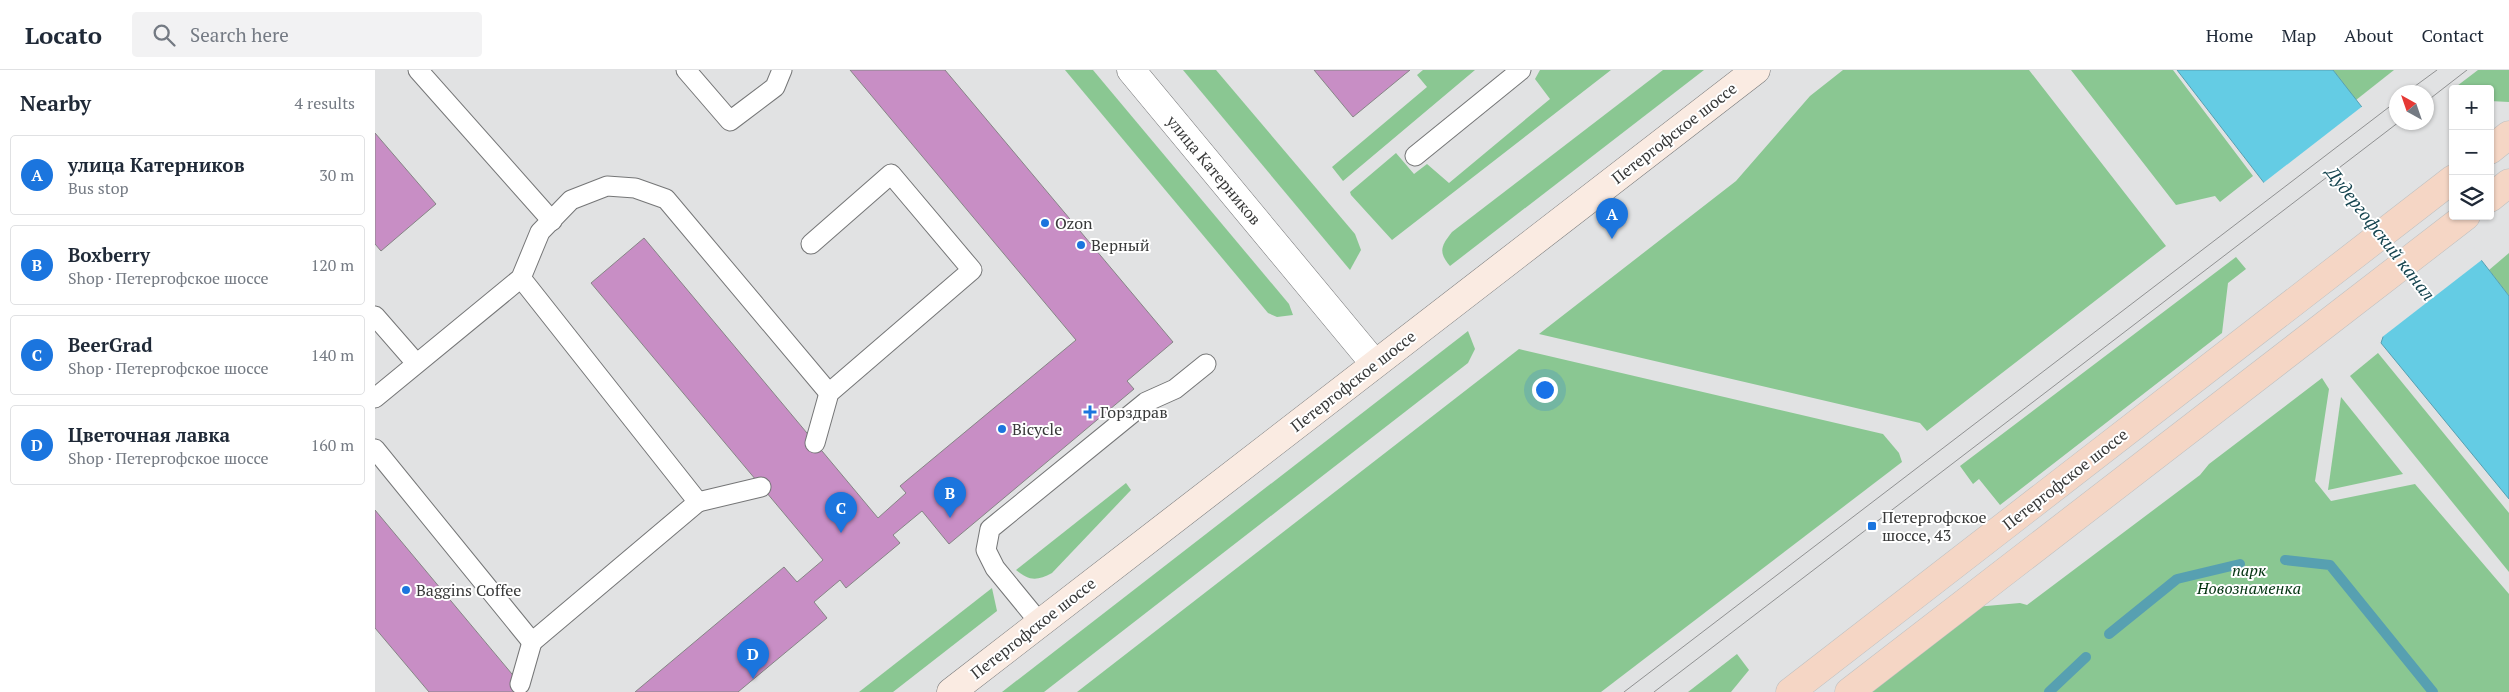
<!DOCTYPE html>
<meta charset="utf-8">
<style>
:root{--surface:#fff;--page:#f2f2f3;--text:#1f2937;--muted:#747a83;--line:#e0e1e3;--accent:#1b75de}
body{margin:0;font-family:"PT Serif",serif;background:var(--page);color:var(--text)}
.controls{position:absolute;right:15px;top:15px;display:grid;overflow:hidden;border-radius:5px;box-shadow:0 1px 4px #0004}
.controls button{width:45px;height:45px;display:grid;place-items:center;padding:0;border:0;border-bottom:1px solid var(--line);background:var(--surface);color:var(--text);font:25px sans-serif}
.compass{position:absolute;left:2014px;top:15px;width:45px;height:45px;border-radius:50%;background:var(--surface);box-shadow:0 1px 4px #0004;rotate:320deg}
.you{position:absolute;left:1169px;top:319px;width:18px;height:18px;margin:-12px;border:4px solid #fff;border-radius:50%;background:#1a73e8;box-shadow:0 0 0 8px #1a73e833}
.badge{display:grid;place-items:center;width:32px;height:32px;border-radius:50%;background:var(--accent);color:#fff;font-size:16px;font-weight:700}
.pin{position:absolute;translate:-50% -41px;filter:drop-shadow(0 1px 2px #0008)}
.pin::after{content:'';position:absolute;top:26px;width:18px;height:15px;background:inherit;clip-path:polygon(0 0,100% 0,50% 100%)}
.list{margin:0;padding:0;list-style:none}
h2{display:flex;justify-content:space-between;align-items:center;height:65px;margin:0;padding:0 20px;font-size:21px}
h2 small{font-size:16px;font-weight:400;color:var(--muted)}
.list li{display:grid;grid-template-columns:32px 1fr auto;gap:15px;align-items:center;box-sizing:border-box;height:80px;margin:0 10px 10px;padding:0 10px;border:1px solid var(--line);border-radius:5px}
.list b{display:block;font-size:19px;white-space:nowrap}
.list p{margin:0;font-size:16px;white-space:nowrap;color:var(--muted)}
.list em{font-size:16px;font-style:normal;color:var(--muted)}
.icon{flex:none;width:28px;height:28px;fill:none;stroke:currentColor;stroke-width:2;stroke-linecap:round;stroke-linejoin:round}
.map{position:relative;flex:none;width:2134px;height:622px;overflow:hidden}
header{display:flex;align-items:center;gap:30px;box-sizing:border-box;height:70px;padding:0 25px;background:var(--surface);border-bottom:1px solid var(--line)}
header strong{font-size:24px}
nav{display:flex;gap:28px;margin-inline-start:auto;font-size:18px}
.search{width:350px;height:45px;background:var(--page);display:flex;align-items:center;gap:12px;box-sizing:border-box;padding:0 18px;border-radius:5px;color:var(--muted);font-size:19px}
main{display:flex}
aside{flex:1;background:var(--surface)}
.map>svg:first-child{display:block}
.green{fill:#8ac792}
.water{fill:#64cce4;stroke:#57a0b1}
.pier{fill:#e1e2e3}
.lines{fill:none;stroke-linecap:round;stroke-linejoin:round}
.stream{stroke:#57a0b1;stroke-width:10}
.building{fill:#c88ec5;stroke:#868586}
.lane-casing{stroke:#757677;stroke-width:21}
.street-casing{stroke:#757677;stroke-width:29}
.secondary-casing{stroke:#757677;stroke-width:29}
.primary-casing{stroke:#bfc0c0;stroke-width:29}
.lane{stroke:#fff;stroke-width:19}
.street{stroke:#fff;stroke-width:28}
.secondary{stroke:#faebe2;stroke-width:28}
.primary{stroke:#f5d6c5;stroke-width:28}
.tram{stroke:#909192;stroke-width:1}
.poi-dot{fill:#1b75de;stroke:#fff;stroke-width:2}
.labels{text-anchor:middle;dominant-baseline:central;stroke-width:4;stroke-linejoin:round;paint-order:stroke}
.street-label{font-size:16px;fill:#383939;stroke:#fff}
.poi-label{font-size:16px;fill:#383939;stroke:#fff;text-anchor:start}
.park-label{font-size:16px;font-style:italic;fill:#023310;stroke:#fff}
.water-label{font-size:18px;font-style:italic;fill:#15444f;stroke:#fff}
</style>
<header>
<strong>Locato</strong>
<div class="search"><svg class="icon" aria-label="search" viewBox="0 0 24 24"><circle cx="10" cy="10" r="6"/><path d="M15 15l6 6"/></svg>Search here</div>
<nav><a>Home</a><a>Map</a><a>About</a><a>Contact</a></nav>
</header>
<main>
<aside>
<h2>Nearby<small>4 results</small></h2>
<ul class="list">
<li><span class="badge">A</span><div><b>улица Катерников</b><p>Bus stop</p></div><em>30 m</em></li>
<li><span class="badge">B</span><div><b>Boxberry</b><p>Shop · Петергофское шоссе</p></div><em>120 m</em></li>
<li><span class="badge">C</span><div><b>BeerGrad</b><p>Shop · Петергофское шоссе</p></div><em>140 m</em></li>
<li><span class="badge">D</span><div><b>Цветочная лавка</b><p>Shop · Петергофское шоссе</p></div><em>160 m</em></li>
</ul>
</aside>
<div class="map">
<svg width="2134" height="622" viewBox="0 0 2134 622">
<rect width="100%" height="100%" fill="#e1e2e3"/>
<g class="green">
<polygon points="690,0 718,0 914,234 918,245 902,247 893,243"/>
<polygon points="808,0 841,0 980,164 986,180 975,200"/>
<polygon points="1048,0 1100,0 968,111 957,97 1052,17 1042,5"/>
<polygon points="1165,0 1236,0 1017,170 976,125 975,122 1021,83 1039,104 1052,94 1074,113 1175,29 1160,9"/>
<path d="M1288,0H1329L1075,196C1063,182 1066,176 1077,162Z"/>
<polygon points="1468,0 1654,0 1791,176 1552,361 1545,353 1164,264 1361,111 1435,26"/>
<polygon points="1696,0 1798,0 1878,106 1845,132 1840,126 1801,135"/>
<polygon points="1958,0 2019,0 1981,30"/>
<polygon points="2103,0 2134,0 2134,32 2115,31 2115,19 2078,19"/>
<polygon points="2134,183 2134,226 2114,200"/>
<polygon points="1861,187 1871,199 1853,213 1847,263 1625,435 1604,409 1598,414 1585,396"/>
<polygon points="1093,261 1100,279 1093,293 669,622 627,622"/>
<polygon points="1144,279 1508,364 1524,383 1527,392 1226,622 702,622"/>
<polygon points="2003,283 2134,443 2134,502 1975,306"/>
<polygon points="1947,308 1954,319 1940,411 1956,431 2040,414 2134,524 2134,622 1493,622 1600,537 1645,533 1652,535 1825,405 1834,394"/>
<polygon points="1966,327 2028,404 1953,420"/>
<path d="M751,413L756,420L677,503C662,511 654,511 641,500Z"/>
<polygon points="617,518 622,541 518,622 484,622"/>
<polygon points="1362,584 1374,600 1356,622 1313,622"/>
</g>
<polygon class="water" points="1802,0 1958,0 2114,200 2134,226 2134,429 2006,273 2008,267"/>
<polygon class="pier" points="1989,35 2108,189 2006,268 1887,114"/>
<g class="lines">
<g class="stream">
<polyline points="1910,490 1955,495 2058,622"/>
<polyline points="1734,564 1802,509 1865,494"/>
<polyline points="1674,622 1711,587"/>
</g>
</g>
<g class="building">
<polygon points="475,0 570,0 798,272 752,311 759,319 574,474 547,441 518,465 525,473 471,518 465,510 439,532 452,548 363,622 260,622 409,497 422,512 448,490 216,213 269,168 503,448 531,423 525,416 701,270"/>
<polygon points="939,0 1035,0 978,47"/>
<polygon points="0,63 61,134 6,181 0,174"/>
<polygon points="0,440 152,622 54,622 0,558"/>
</g>
<g class="lines">
<g class="lane-casing">
<g id="lane">
<polyline points="43,0 177,151"/>
<polyline points="311,0 355,51 400,17 407,0"/>
<polyline points="1040,86 1146,0"/>
<polyline points="436,174 516,104 597,200 454,323 440,373"/>
<polyline points="0,246 41,293"/>
<polyline points="0,328 146,208 165,162 196,130 232,116 260,118 291,129 454,323"/>
<polyline points="0,379 157,572 323,432 146,208"/>
<polyline points="323,432 386,417"/>
<polyline points="665,553 620,498 611,480 615,459 771,332 800,319 831,294"/>
<polyline points="145,614 157,572"/>
</g>
</g>
<g class="street-casing">
<polyline id="street" points="756,0 999,293"/>
</g>
<g class="secondary-casing">
<polyline id="secondary" points="576,622 1381,0"/>
</g>
<g class="primary-casing">
<g id="primary">
<polyline points="2115,80 2134,65"/>
<polyline points="2115,128 2134,113"/>
<polyline points="1415,622 2078,109"/>
<polyline points="1474,622 2091,146"/>
</g>
</g>
<use href="#lane" class="lane"/>
<use href="#street" class="street"/>
<use href="#secondary" class="secondary"/>
<use href="#primary" class="primary"/>
<g class="tram">
<polyline points="2032,22 2062,0"/>
<polyline points="2052,31 2092,0"/>
<polyline points="1249,622 2022,31"/>
<polyline points="1279,622 2024,52"/>
</g>
</g>
<g class="poi-dot">
<circle cx="670" cy="153" r="5"/>
<circle cx="706" cy="175" r="5"/>
<path d="M712.5 334.5h5v5h5v5h-5v5h-5v-5h-5v-5h5z"/>
<circle cx="627" cy="359" r="5"/>
<rect x="1492" y="451" width="10" height="10" rx="2.5"/>
<circle cx="31" cy="520" r="5"/>
</g>
<g class="labels">
<g class="street-label">
<text transform="translate(1299 63) rotate(-38)">Петергофское шоссе</text>
<text transform="translate(839 100) rotate(50)">улица Катерников</text>
<text transform="translate(978 311) rotate(-38)">Петергофское шоссе</text>
<text transform="translate(1690 409) rotate(-38)">Петергофское шоссе</text>
<text transform="translate(658 558) rotate(-38)">Петергофское шоссе</text>
</g>
<g class="poi-label">
<text x="680" y="153">Ozon</text>
<text x="716" y="175">Верный</text>
<text x="725" y="342">Горздрав</text>
<text x="637" y="359">Bicycle</text>
<text x="1507" y="447">Петергофское<tspan x="1507" dy="18">шоссе, 43</tspan></text>
<text x="41" y="520">Baggins Coffee</text>
</g>
<g class="park-label">
<text x="1874" y="500">парк<tspan x="1874" dy="18">Новознаменка</tspan></text>
</g>
<g class="water-label">
<text transform="translate(2006 163) rotate(52)">Дудергофский канал</text>
</g>
</g>
</svg>
<div class="controls">
<button>+</button>
<button>−</button>
<button><svg class="icon" aria-label="layers" viewBox="0 0 24 24"><path d="M12 4l9 5-9 5-9-5zM3 14l9 5 9-5"/></svg></button>
</div>
<svg class="compass" viewBox="-18 -18 36 36"><path d="M0-13l5 13h-10z" fill="#e53935"/><path d="M0 13l5-13h-10z" fill="#747a83"/></svg>
<div class="you"></div>
<div class="pin badge" style="left:1237px;top:169px">A</div>
<div class="pin badge" style="left:575px;top:448px">B</div>
<div class="pin badge" style="left:466px;top:463px">C</div>
<div class="pin badge" style="left:378px;top:609px">D</div>
</div>
</main>
